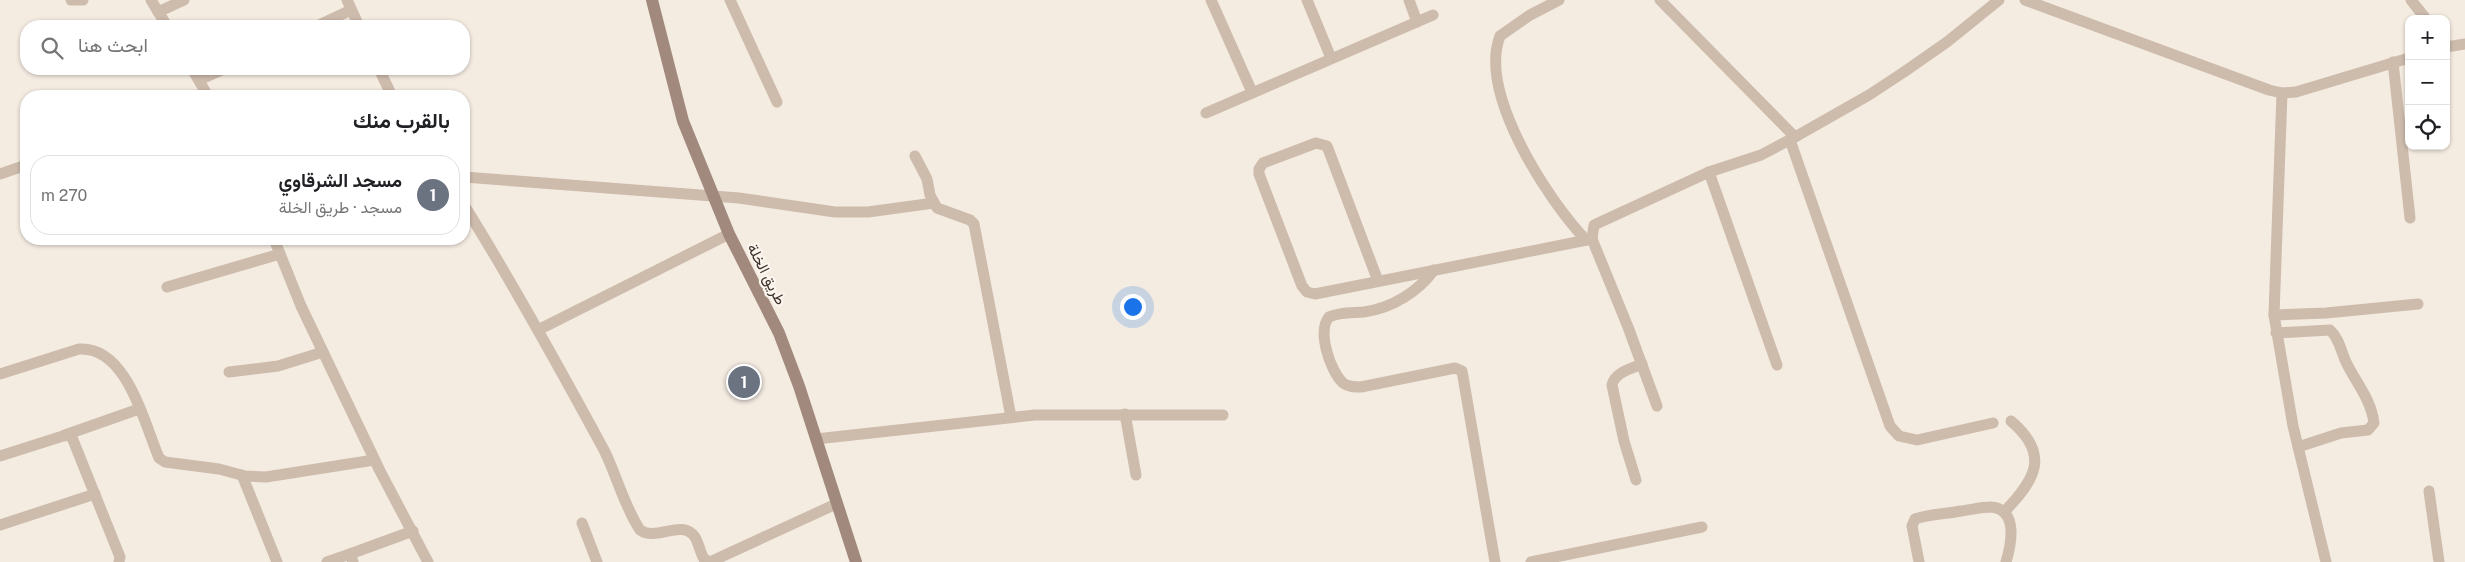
<!DOCTYPE html>
<html lang="ar">
<meta charset="utf-8">
<style>
:root{--surface:#fff;--page:#f2f2f2;--text:#202124;--muted:#757577;--line:#e0e0e0;--accent:#1f5a5e}
body{margin:0;font-family:"Public Sans",Vazirmatn,sans-serif;background:var(--page);color:var(--text);direction:rtl}
.controls{position:absolute;right:15px;top:15px;display:grid;overflow:hidden;border-radius:10px;box-shadow:0 1px 4px #0004}
.controls button{width:45px;height:45px;display:grid;place-items:center;padding:0;border:0;border-bottom:1px solid var(--line);background:var(--surface);color:var(--text);font:25px sans-serif}
.you{position:absolute;left:1132px;top:306px;width:18px;height:18px;margin:-12px;border:4px solid #fff;border-radius:50%;background:#1a73e8;box-shadow:0 0 0 8px #1a73e833}
.badge{display:grid;place-items:center;width:32px;height:32px;border-radius:50%;background:var(--accent);color:#fff;font-size:16px;font-weight:700}
.pin{position:absolute;translate:-50% -50%;border:2px solid #fff;box-shadow:0 1px 5px #0006}
.list{margin:0;padding:0;list-style:none}
h2{display:flex;justify-content:space-between;align-items:center;height:65px;margin:0;padding:0 20px;font-size:21px}
h2 small{font-size:16px;font-weight:400;color:var(--muted)}
.list li{display:grid;grid-template-columns:32px 1fr auto;gap:15px;align-items:center;box-sizing:border-box;height:80px;margin:0 10px 10px;padding:0 10px;border:1px solid var(--line);border-radius:20px}
.list b{display:block;font-size:19px;white-space:nowrap}
.list p{margin:0;font-size:16px;white-space:nowrap;color:var(--muted)}
.list em{font-size:16px;font-style:normal;color:var(--muted)}
.icon{flex:none;width:28px;height:28px;fill:none;stroke:currentColor;stroke-width:2;stroke-linecap:round;stroke-linejoin:round}
.map{position:relative;flex:none;width:2465px;height:562px;overflow:hidden;direction:ltr}
.search{position:absolute;background:var(--surface);box-shadow:0 1px 4px #0004;left:20px;top:20px;width:450px;height:55px;display:flex;align-items:center;gap:12px;box-sizing:border-box;padding:0 18px;border-radius:20px;color:var(--muted);font-size:19px}
.panel{position:absolute;background:var(--surface);box-shadow:0 1px 4px #0004;left:20px;top:90px;width:450px;height:155px;border-radius:20px;direction:rtl}
.map>svg:first-child{display:block}
.lines{fill:none;stroke-linecap:round;stroke-linejoin:round}
.street{stroke:#cdbbac;stroke-width:11}
.secondary{stroke:#a18a7d;stroke-width:12}
.labels{text-anchor:middle;dominant-baseline:central;stroke-width:4.5;stroke-linejoin:round;paint-order:stroke}
.street-label{font-size:15px;fill:#3b302b;stroke:#fbf5ee}
</style>
<div class="map">
<svg width="2465" height="562" viewBox="0 0 2465 562">
<rect width="100%" height="100%" fill="#f4ebe1"/>
<g class="lines">
<g class="street">
<polyline points="71,0 83,0"/>
<polyline points="151,0 167,26"/>
<polyline points="347,0 359,26"/>
<polyline points="730,0 777,102"/>
<polyline points="1211,0 1252,92"/>
<polyline points="1307,0 1331,58"/>
<polyline points="1409,0 1417,22"/>
<path d="M1559,0L1530,15L1500,36C1478,93 1547,199 1586,240"/>
<polyline points="1660,0 1795,137"/>
<polyline points="2025,0 2269,90 2282,93 2296,92 2409,58"/>
<polyline points="2411,0 2426,19"/>
<polyline points="158,12 184,0"/>
<polyline points="317,26 351,10"/>
<polyline points="2446,47 2465,44"/>
<polyline points="2393,62 2410,218"/>
<polyline points="192,69 208,96"/>
<polyline points="379,69 392,96"/>
<polyline points="199,80 224,69"/>
<polyline points="2282,93 2274,315 2293,426 2326,562"/>
<polyline points="1206,113 1433,15"/>
<polyline points="1790,140 1890,426 1899,436 1917,440 1993,423"/>
<polyline points="915,156 927,179 930,195 937,208 970,220 974,224 1011,417"/>
<polyline points="1709,172 1777,365"/>
<polyline points="0,174 26,165"/>
<polyline points="464,177 739,198 835,212 868,212 934,203"/>
<path d="M464,205C514,285 559,367 604,450C617,476 624,506 640,530C657,542 682,518 695,537C699,544 700,552 704,559L710,562L836,504"/>
<polyline points="274,239 301,306 380,471 428,562"/>
<path d="M1434,270C1418,292 1392,308 1364,312C1353,313 1339,312 1329,317C1317,331 1330,371 1343,383C1348,387 1355,387 1361,387L1455,368L1462,371L1495,562"/>
<polyline points="1378,281 1327,146 1316,143 1263,163 1259,169 1259,174 1302,286 1307,292 1315,294 1592,239"/>
<polyline points="167,287 280,254"/>
<polyline points="2274,315 2326,313 2418,304"/>
<polyline points="538,330 729,234"/>
<path d="M2276,333L2330,330C2339,338 2341,351 2346,362C2356,383 2371,399 2374,423L2368,430L2341,433L2298,447"/>
<polyline points="229,372 278,366 323,352"/>
<path d="M0,374L79,349C127,346 144,423 159,458L165,462L219,469L245,476L266,477L374,460"/>
<polyline points="1657,406 1628,327 1592,239 1594,225 1709,172 1761,155 1795,137 1869,95 1904,72 1947,42 1999,0"/>
<polyline points="1125,414 1136,475"/>
<polyline points="65,435 139,409"/>
<polyline points="816,439 1035,415 1223,415"/>
<polyline points="0,456 63,436 71,435 120,557 119,562"/>
<polyline points="242,475 277,562"/>
<path d="M1636,480L1624,441L1612,385C1615,372 1631,369 1642,364"/>
<polyline points="2429,491 2439,562"/>
<path d="M2004,512C2035,480 2051,455 2011,421"/>
<polyline points="582,523 597,562"/>
<polyline points="0,525 95,494"/>
<polyline points="327,562 350,554"/>
<polyline points="353,562 350,554 413,531"/>
<polyline points="1531,562 1702,527"/>
<path d="M1919,562L1912,526L1915,519C1929,514 1946,514 1961,511C1970,510 1981,507 1991,507C2019,509 2011,545 2006,562"/>
</g>
<polyline class="secondary" points="652,0 683,121 729,234 779,333 799,386 856,562"/>
</g>
<g class="labels">
<g class="street-label">
<text transform="translate(767 274) rotate(63)">طريق الخلة</text>
</g>
</g>
</svg>
<div class="controls">
<button>+</button>
<button>−</button>
<button><svg class="icon" aria-label="locate" viewBox="0 0 24 24"><circle cx="12" cy="12" r="6"/><path d="M12 2v4M12 18v4M2 12h4M18 12h4"/></svg></button>
</div>
<div class="you"></div>
<div class="pin badge" style="left:744px;top:382px;background:#6b7280">1</div>
<div class="search"><svg class="icon" aria-label="search" viewBox="0 0 24 24"><circle cx="10" cy="10" r="6"/><path d="M15 15l6 6"/></svg>ابحث هنا</div>
<section class="panel">
<h2>بالقرب منك<small></small></h2>
<ul class="list">
<li><span class="badge" style="background:#6b7280">1</span><div><b>مسجد الشرقاوي</b><p>مسجد · طريق الخلة</p></div><em>270 m</em></li>
</ul>
</section>
</div>
